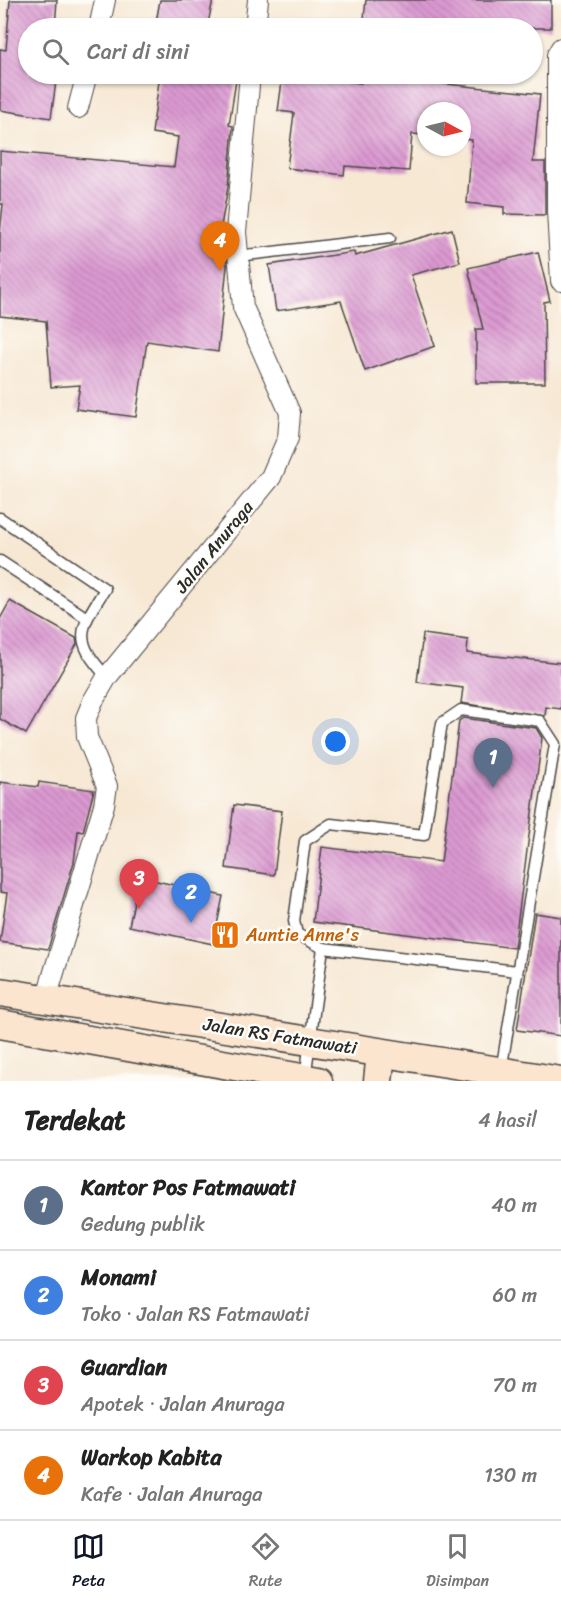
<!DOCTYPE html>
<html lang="id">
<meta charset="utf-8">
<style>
:root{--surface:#fff;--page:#f2f2f2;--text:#222;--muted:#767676;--line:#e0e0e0;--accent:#111827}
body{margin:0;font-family:Sriracha,sans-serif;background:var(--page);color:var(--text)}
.compass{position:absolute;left:417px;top:102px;width:54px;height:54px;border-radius:50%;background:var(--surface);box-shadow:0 2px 4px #0004;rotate:97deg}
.you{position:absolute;left:336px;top:742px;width:21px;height:21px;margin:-15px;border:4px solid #fff;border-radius:50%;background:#1a73e8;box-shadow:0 0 0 9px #1a73e833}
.badge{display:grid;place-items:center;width:39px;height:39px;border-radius:50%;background:var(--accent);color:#fff;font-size:20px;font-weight:700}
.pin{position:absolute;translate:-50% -50px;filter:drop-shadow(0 2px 3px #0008)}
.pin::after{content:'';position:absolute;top:32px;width:21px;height:18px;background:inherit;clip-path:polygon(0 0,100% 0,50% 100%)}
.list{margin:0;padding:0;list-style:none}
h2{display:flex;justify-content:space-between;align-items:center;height:78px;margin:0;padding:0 24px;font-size:26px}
h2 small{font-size:20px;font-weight:400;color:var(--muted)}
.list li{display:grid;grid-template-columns:39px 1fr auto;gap:18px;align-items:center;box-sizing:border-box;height:90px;padding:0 24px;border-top:2px solid var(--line)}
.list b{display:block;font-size:22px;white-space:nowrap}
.list p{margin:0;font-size:20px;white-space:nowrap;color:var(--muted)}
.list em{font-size:20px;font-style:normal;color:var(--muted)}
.icon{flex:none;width:33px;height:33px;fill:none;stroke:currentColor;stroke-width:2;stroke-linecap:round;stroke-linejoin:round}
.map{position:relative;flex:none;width:561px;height:1081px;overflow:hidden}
.search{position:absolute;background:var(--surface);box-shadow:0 2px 4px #0004;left:18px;right:18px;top:18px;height:66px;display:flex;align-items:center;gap:15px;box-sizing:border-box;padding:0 21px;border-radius:33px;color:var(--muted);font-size:22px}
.sheet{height:438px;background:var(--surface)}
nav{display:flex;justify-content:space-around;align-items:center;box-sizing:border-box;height:84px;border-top:2px solid var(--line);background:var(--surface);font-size:16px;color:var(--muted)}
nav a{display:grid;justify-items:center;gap:3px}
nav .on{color:var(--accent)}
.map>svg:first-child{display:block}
.building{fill:url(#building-back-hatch)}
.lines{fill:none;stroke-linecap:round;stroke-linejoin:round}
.service-casing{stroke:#4a4744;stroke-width:13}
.minor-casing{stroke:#4a4744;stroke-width:22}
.secondary-casing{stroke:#4a4744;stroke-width:31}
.service{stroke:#fff;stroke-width:10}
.minor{stroke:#fff;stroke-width:20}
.secondary{stroke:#fce5cf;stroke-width:28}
.labels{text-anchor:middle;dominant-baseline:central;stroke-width:5;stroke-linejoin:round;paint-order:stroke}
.street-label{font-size:18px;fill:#2b2b2b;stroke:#fdfcf7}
.food-label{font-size:18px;fill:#c56008;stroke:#fdfcf7;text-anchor:start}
</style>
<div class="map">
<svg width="561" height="1081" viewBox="0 0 561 1081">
<defs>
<pattern id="building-back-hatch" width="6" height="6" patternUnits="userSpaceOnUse" patternTransform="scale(1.5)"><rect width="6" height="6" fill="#dc9ad2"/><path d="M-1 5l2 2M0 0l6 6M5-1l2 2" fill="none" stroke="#b37eab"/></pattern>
</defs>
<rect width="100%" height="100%" fill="#fdfcf7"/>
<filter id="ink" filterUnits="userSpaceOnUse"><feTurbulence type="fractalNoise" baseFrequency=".0167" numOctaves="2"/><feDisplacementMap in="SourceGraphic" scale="12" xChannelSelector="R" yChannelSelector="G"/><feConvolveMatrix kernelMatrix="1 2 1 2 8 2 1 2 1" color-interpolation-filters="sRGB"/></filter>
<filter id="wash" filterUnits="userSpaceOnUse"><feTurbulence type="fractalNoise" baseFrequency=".008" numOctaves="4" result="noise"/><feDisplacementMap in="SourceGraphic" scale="24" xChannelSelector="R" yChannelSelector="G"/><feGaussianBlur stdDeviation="1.35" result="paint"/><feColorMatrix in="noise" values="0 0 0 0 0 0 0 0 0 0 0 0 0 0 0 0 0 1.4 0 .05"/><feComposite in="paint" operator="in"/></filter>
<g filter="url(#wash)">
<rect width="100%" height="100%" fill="#f7e8d4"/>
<g id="blocks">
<g class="building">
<polygon points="10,0 57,0 55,28 28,28 28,74 57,74 51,118 0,110 0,49 6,50"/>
<polygon points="160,0 213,0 207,28 155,28"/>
<polygon points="366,0 551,0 551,28 363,28"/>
<polygon points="160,74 237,74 229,125 233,126 228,187 216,254 226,256 227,266 218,352 147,341 136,417 76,409 80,385 51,387 46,321 0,316 0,233 3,204 0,204 0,151 174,167 178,137 152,133"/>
<polygon points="283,74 361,83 362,75 540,94 533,162 545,162 545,215 504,214 504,207 467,203 472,140 462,139 462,111 426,111 426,135 412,134 409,171 345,166 344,175 287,168 294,113 278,111"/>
<polygon points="452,229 460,262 411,275 435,346 365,371 341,301 276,311 269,265 354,252 355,256"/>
<polygon points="538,252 550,301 544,302 545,383 476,383 476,329 483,329 468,268"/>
<polygon points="10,601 76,638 77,644 26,734 0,719 0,619"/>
<polygon points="423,634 468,640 467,653 561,663 561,709 546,707 545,716 461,703 463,688 417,682"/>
<polygon points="463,718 536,728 542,738 514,948 313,922 322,847 441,862 459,721"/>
<polygon points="0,782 38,787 39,782 94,790 83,832 78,831 74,862 48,949 0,942 7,893 0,892"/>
<polygon points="234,805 282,811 274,875 226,868"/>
<polygon points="139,877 223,896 213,944 129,926"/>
<polygon points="535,913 561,917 561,1036 517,1030"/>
</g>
</g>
</g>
<g filter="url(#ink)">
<use href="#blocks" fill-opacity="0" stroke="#4a4744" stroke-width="1.5"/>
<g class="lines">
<g class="service-casing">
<g id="service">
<polyline points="238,256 390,238"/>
<path d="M0,518L105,589C79,630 72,639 107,677"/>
<polyline points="0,561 87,618"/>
<polyline points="501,1071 555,744 540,721 461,710 442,723 424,835 331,824 305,841 294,921 297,934 323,948 517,971"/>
<polyline points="305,1078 323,948"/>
</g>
</g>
<g class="minor-casing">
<g id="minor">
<polyline points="99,28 105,0"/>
<polyline points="255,28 258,0"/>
<polyline points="561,48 557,55 557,211 561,281"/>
<polyline points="78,108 87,74"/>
<polyline points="46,999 104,805 107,786 87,737 86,718 93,701 107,677 271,477 288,438 290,413 243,307 236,232 250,74"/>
</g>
</g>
<g class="secondary-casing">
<g id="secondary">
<polyline points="0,992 561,1081"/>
<polyline points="0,1024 318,1081"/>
<polyline points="378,1081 381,1053"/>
</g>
</g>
<use href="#service" class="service"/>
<use href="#minor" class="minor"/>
<use href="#secondary" class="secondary"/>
</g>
</g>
<defs>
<g id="restaurant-square" transform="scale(1.5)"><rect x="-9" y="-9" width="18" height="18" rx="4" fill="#e8710a" stroke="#fdfcf7"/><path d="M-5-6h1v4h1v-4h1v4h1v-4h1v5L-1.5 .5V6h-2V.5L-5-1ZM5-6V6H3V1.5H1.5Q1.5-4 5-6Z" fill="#fff"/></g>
</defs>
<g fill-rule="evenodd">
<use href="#restaurant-square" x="225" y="935"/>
</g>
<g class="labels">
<g class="street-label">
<text transform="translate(214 547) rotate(-51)">Jalan Anuraga</text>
<text transform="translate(280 1036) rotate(9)">Jalan RS Fatmawati</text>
</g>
<g class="food-label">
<text x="246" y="935">Auntie Anne's</text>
</g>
</g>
</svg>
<svg class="compass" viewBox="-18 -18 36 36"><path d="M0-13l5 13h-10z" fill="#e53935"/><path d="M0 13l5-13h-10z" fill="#767676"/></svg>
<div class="you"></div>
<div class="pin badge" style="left:493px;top:788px;background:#5c6f8a">1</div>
<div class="pin badge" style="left:191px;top:923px;background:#3f7fe0">2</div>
<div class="pin badge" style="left:139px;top:909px;background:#e0444e">3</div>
<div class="pin badge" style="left:220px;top:271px;background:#e8710a">4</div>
<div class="search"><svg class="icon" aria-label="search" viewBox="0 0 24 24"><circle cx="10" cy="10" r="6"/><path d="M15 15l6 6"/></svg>Cari di sini</div>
</div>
<section class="sheet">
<h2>Terdekat<small>4 hasil</small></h2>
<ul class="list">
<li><span class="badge" style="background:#5c6f8a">1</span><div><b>Kantor Pos Fatmawati</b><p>Gedung publik</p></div><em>40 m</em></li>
<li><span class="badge" style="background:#3f7fe0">2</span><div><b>Monami</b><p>Toko · Jalan RS Fatmawati</p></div><em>60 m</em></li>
<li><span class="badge" style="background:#e0444e">3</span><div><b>Guardian</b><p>Apotek · Jalan Anuraga</p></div><em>70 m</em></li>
<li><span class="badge" style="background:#e8710a">4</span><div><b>Warkop Kabita</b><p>Kafe · Jalan Anuraga</p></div><em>130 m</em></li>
</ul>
</section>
<nav>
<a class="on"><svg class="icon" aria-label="map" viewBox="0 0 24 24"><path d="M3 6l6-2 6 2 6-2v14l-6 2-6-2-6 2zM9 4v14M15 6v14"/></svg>Peta</a>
<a><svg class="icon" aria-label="directions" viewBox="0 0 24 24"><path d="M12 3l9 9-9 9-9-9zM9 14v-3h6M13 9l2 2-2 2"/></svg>Rute</a>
<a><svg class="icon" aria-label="saved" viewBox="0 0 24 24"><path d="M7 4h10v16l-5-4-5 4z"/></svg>Disimpan</a>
</nav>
